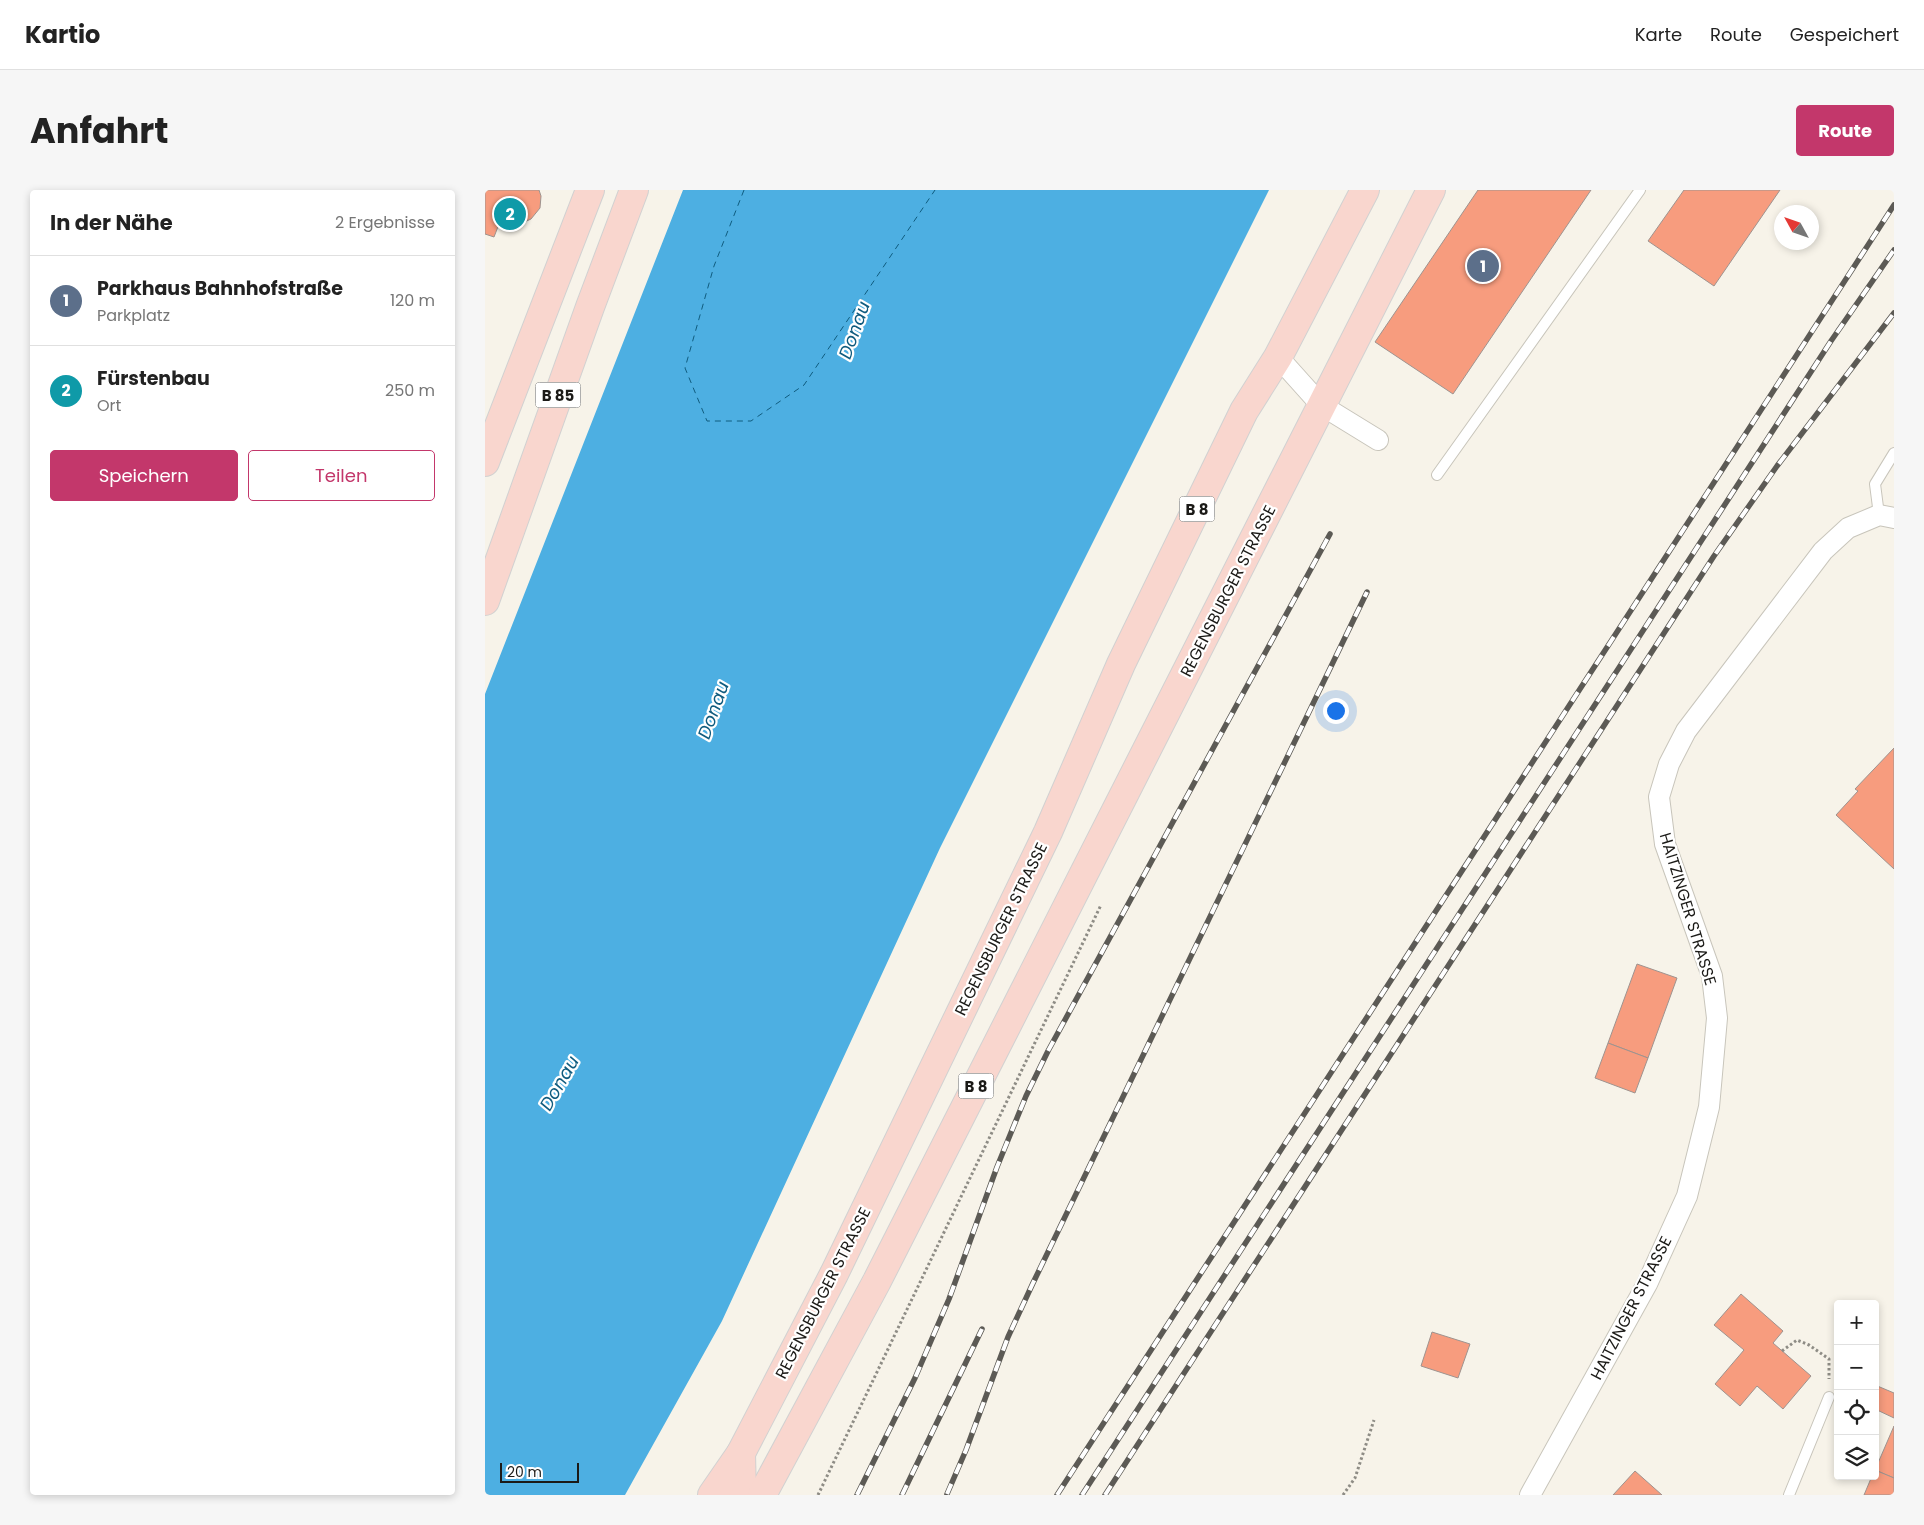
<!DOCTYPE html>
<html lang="de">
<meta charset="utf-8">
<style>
:root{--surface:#fff;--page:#f6f6f6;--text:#222;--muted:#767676;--line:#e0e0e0;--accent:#c3376b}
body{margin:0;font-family:Poppins,sans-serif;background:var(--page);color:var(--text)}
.controls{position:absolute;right:15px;bottom:15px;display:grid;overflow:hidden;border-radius:5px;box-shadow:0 2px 8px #0003}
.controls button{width:45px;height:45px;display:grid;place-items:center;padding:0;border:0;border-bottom:1px solid var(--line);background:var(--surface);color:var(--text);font:25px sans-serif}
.compass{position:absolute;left:1289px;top:15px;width:45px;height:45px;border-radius:50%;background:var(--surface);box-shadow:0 2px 8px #0003;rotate:310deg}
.scale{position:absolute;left:15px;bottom:12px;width:79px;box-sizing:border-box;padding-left:5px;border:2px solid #1b1a17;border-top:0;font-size:14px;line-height:18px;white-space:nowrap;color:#1b1a17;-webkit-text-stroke:4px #fff;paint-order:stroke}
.you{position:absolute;left:850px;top:520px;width:18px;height:18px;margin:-12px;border:4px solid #fff;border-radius:50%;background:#1a73e8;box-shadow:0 0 0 8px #1a73e833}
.badge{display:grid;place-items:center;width:32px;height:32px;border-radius:50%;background:var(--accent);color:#fff;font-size:16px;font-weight:700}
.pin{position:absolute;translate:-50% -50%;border:2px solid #fff;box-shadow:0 1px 5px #0006}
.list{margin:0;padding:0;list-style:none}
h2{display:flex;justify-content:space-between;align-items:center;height:65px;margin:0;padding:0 20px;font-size:21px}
h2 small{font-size:16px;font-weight:400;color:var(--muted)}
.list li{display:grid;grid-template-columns:32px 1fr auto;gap:15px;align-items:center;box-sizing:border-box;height:90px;padding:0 20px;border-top:1px solid var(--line)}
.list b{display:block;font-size:19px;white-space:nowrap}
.list p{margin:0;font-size:16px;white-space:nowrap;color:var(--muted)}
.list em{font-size:16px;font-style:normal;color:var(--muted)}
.actions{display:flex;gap:10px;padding:15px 20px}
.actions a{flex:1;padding:11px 0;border:1px solid var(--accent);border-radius:5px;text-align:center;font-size:18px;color:var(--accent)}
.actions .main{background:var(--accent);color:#fff}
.icon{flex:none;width:28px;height:28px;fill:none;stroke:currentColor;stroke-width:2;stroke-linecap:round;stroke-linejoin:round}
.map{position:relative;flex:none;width:1409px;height:1305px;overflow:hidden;border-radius:5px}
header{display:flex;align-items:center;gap:30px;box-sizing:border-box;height:70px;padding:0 25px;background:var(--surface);border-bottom:1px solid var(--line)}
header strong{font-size:24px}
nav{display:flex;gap:28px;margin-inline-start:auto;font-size:18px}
.intro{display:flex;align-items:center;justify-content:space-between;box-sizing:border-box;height:120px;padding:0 30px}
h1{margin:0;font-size:35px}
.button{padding:12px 22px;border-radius:5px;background:var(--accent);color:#fff;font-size:18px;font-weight:700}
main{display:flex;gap:30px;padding:0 30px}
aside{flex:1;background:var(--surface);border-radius:5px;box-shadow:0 2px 8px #0003}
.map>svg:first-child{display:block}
.water{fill:#4dafe2}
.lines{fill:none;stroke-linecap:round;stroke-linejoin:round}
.ferry{stroke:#105c7f;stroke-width:1;stroke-dasharray:6 5;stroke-linecap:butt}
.building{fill:#f79c7e;stroke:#9e938f}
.service-casing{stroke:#c8c5bb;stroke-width:12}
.minor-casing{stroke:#c8c5bb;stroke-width:22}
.primary-casing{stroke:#d1d1d1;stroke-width:30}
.path{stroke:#8e8c85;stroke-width:3;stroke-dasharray:2.5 2.5;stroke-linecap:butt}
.service{stroke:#fff;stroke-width:10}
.minor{stroke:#fff;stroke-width:20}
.primary{stroke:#f9d6ce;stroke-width:28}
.rail-casing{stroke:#5c5a55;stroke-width:5.5}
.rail{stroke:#fff;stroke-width:4;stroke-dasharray:11;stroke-linecap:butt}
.labels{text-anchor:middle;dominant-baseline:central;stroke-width:4.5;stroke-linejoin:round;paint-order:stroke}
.shield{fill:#fff;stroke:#5f5f5d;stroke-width:1}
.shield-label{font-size:15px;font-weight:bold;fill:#1b1a17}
.street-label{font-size:16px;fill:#1b1a17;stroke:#fff}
.water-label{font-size:18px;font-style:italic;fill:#105c7f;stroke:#fff}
</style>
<header>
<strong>Kartio</strong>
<nav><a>Karte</a><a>Route</a><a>Gespeichert</a></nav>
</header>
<div class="intro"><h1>Anfahrt</h1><a class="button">Route</a></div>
<main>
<aside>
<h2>In der Nähe<small>2 Ergebnisse</small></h2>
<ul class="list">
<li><span class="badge" style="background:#5c6f8a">1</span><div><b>Parkhaus Bahnhofstraße</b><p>Parkplatz</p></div><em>120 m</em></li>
<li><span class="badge" style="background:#0f9aa8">2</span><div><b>Fürstenbau</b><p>Ort</p></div><em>250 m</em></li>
</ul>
<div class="actions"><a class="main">Speichern</a><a>Teilen</a></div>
</aside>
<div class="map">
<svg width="1409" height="1305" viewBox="0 0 1409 1305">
<rect width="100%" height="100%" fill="#f7f3e9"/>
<polygon class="water" points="198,0 784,0 455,658 237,1131 140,1305 0,1305 0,504"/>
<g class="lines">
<polyline class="ferry" points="259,0 229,76 200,178 222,231 266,231 319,195 450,0"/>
</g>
<g class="building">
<polygon points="0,0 54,0 56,6 55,18 46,29 35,34 16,29 9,47 0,44"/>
<polygon points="993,0 1106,0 968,204 890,152"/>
<polygon points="1199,0 1295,0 1229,96 1163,51"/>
<polygon points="1409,558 1409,679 1351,625 1373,601 1370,599"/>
<polygon points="1152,774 1192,788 1163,868 1123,853"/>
<polygon points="1123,853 1163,868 1150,903 1110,888"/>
<polygon points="1256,1104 1298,1141 1288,1153 1326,1186 1298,1219 1272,1196 1255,1216 1230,1194 1259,1160 1229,1135"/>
<polygon points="947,1142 985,1154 973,1188 936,1176"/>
<polygon points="1390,1195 1409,1203 1409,1228 1390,1219"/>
<polygon points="1409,1236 1409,1288 1390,1280"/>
<polygon points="1390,1280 1409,1288 1409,1305 1379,1305 1387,1286 1390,1286"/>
<polygon points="1150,1281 1177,1305 1128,1305"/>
</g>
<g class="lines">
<g class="service-casing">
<g id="service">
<polyline points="952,285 1155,0"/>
<polyline points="1394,325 1390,294 1409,263"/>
<polyline points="1304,1305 1344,1207"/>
</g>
</g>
<g class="minor-casing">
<g id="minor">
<polyline points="793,167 836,215 893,250"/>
<polyline points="1045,1305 1162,1094 1202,1006 1224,917 1232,828 1227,786 1180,654 1174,607 1184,574 1201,541 1338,361 1363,338 1394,325 1409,328"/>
</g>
</g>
<g class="primary-casing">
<g id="primary">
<polyline points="0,272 105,0"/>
<polyline points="0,411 105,117 149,0"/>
<polyline points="256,1263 257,1305"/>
<polyline points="227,1305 256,1263 349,1084 563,642 636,474 759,221 793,167 880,0"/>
<polyline points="277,1305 392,1091 946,0"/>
</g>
</g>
<g class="path">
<polyline points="1297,1161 1312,1150 1324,1155 1344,1169 1344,1189"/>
<polyline points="333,1305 616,715"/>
<polyline points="858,1305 870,1288 889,1230"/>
</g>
<use href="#service" class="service"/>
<use href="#minor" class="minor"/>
<use href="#primary" class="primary"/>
<g class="rail-casing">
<g id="rail">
<polyline points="462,1304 481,1260 523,1147 548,1093 882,402"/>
<polyline points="372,1305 430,1188 464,1109 512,977 541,906 563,861 845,344"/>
<polyline points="417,1305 497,1139"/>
<polyline points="572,1305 1409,15"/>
<polyline points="597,1305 1346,151 1409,60"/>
<polyline points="620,1305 1229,366 1292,276 1409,123"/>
</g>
</g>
<use href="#rail" class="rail"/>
</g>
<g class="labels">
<g class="shield">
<rect x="50.5" y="192.5" width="45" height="25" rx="4"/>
<rect x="694.5" y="306.5" width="35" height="25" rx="4"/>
<rect x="473.5" y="883.5" width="35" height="25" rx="4"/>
</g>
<g class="shield-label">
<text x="73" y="205">B 85</text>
<text x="712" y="319">B 8</text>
<text x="491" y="896">B 8</text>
</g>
<g class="street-label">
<text transform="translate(743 401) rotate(-63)">REGENSBURGER STRASSE</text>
<text transform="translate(1203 719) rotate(73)">HAITZINGER STRASSE</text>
<text transform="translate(516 739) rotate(-64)">REGENSBURGER STRASSE</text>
<text transform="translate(338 1103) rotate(-63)">REGENSBURGER STRASSE</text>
<text transform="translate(1146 1118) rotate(-63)">HAITZINGER STRASSE</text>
</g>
<g class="water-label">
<text transform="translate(369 140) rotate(-70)">Donau</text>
<text transform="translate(228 520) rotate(-70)">Donau</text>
<text transform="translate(74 893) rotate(-60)">Donau</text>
</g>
</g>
</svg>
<div class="controls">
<button>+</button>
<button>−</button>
<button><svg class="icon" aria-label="locate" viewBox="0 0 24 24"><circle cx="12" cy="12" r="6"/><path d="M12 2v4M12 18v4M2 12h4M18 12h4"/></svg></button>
<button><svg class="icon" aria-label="layers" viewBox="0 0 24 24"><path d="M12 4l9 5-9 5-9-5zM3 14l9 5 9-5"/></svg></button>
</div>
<svg class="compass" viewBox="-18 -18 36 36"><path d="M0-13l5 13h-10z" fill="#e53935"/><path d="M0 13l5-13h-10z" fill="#767676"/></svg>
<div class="scale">20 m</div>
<div class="you"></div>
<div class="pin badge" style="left:998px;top:76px;background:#5c6f8a">1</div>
<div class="pin badge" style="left:25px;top:24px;background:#0f9aa8">2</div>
</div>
</main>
